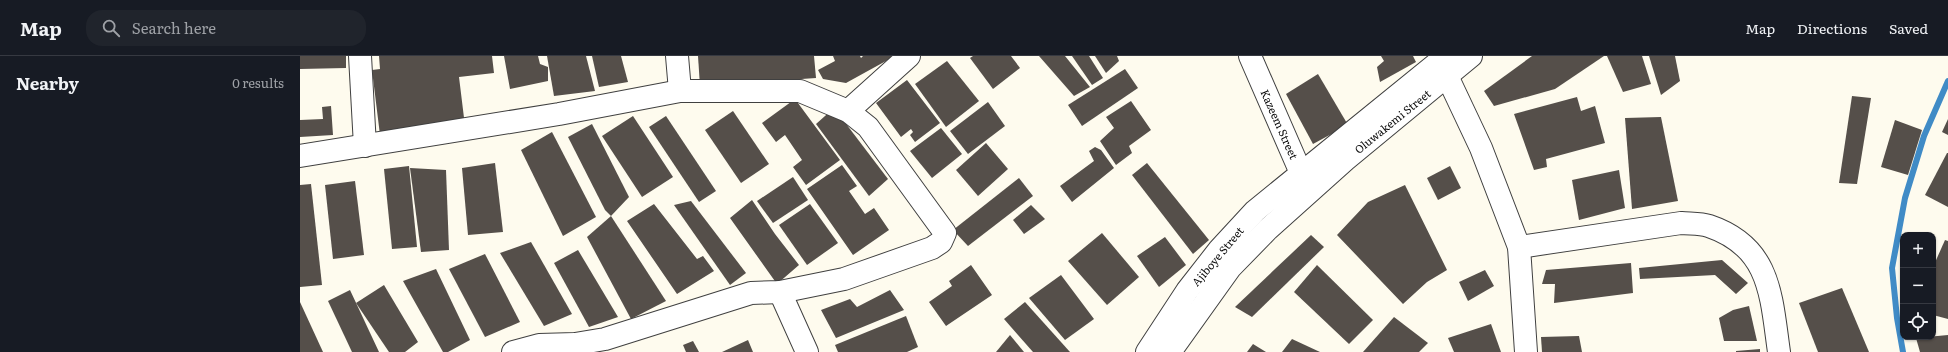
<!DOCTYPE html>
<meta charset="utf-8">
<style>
:root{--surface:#171b24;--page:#20242c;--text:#f1f3f6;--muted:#9ea1a6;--line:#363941}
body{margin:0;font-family:Literata,serif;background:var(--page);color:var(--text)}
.controls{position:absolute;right:12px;bottom:12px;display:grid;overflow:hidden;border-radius:8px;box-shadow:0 1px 3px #0004}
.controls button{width:36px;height:36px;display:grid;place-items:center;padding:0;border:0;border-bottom:1px solid var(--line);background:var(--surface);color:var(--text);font:20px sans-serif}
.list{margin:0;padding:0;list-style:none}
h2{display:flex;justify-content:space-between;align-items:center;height:52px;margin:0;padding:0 16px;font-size:17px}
h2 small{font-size:13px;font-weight:400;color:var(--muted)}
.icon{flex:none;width:22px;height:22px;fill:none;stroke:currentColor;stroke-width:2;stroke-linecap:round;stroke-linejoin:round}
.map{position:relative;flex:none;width:1648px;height:296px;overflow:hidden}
header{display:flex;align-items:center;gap:24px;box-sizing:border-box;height:56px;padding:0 20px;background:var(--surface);border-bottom:1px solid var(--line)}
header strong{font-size:19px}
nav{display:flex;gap:22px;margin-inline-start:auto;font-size:14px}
.search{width:280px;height:36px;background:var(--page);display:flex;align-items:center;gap:10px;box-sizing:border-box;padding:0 14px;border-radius:16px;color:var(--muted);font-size:15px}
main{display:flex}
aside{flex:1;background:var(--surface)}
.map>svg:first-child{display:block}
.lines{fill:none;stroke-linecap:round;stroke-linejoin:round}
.stream{stroke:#408bc6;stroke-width:6}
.building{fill:#554f4a}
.minor-casing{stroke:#404040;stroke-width:24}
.minor{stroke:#fff;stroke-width:22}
.labels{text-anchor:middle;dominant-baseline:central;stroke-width:4;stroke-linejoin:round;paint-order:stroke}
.street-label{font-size:11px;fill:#0d0d0d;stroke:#fff}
</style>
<header>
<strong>Map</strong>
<div class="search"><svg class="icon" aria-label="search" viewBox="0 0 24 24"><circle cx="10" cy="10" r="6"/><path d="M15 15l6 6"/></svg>Search here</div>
<nav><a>Map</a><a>Directions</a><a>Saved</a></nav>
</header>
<main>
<aside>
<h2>Nearby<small>0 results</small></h2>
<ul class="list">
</ul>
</aside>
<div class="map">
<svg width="1648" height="296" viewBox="0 0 1648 296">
<rect width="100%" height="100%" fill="#fefbee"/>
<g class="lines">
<polyline class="stream" points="1603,296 1597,262 1592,212 1605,142 1624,80 1648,25"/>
</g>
<g class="building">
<polygon points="0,0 46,0 46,12 0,13"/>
<polygon points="79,0 192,0 194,17 159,21 165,70 80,79 72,14 80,13"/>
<polygon points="204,0 238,0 240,8 248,11 248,25 210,33"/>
<polygon points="247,0 286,0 295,35 254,40"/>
<polygon points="292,0 321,0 328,26 299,31"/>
<polygon points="398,0 514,0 516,22 400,30"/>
<polygon points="533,0 560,0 561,2 563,0 595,0 546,27 523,23 518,14 535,5"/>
<polygon points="673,0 711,0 720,12 693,33 670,2"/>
<polygon points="739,0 765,0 790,31 774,40"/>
<polygon points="772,0 789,0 803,22 792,29"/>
<polygon points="795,0 817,0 819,5 806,17"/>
<polygon points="1081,0 1113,0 1116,6 1080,26 1077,11 1084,5"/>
<polygon points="1232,0 1304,0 1255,33 1194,50 1184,35"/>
<polygon points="1307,0 1342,0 1351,28 1323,36"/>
<polygon points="1349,0 1375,0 1380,25 1361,39"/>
<polygon points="647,5 679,45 646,71 615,28"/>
<polygon points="825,13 838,32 782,70 768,49"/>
<polygon points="1018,18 1048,69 1013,88 986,38"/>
<polygon points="607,24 640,67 615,86 610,79 613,76 611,73 601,81 576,47"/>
<polygon points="1552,40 1571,42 1557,128 1539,127"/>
<polygon points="1277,41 1281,55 1295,50 1305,87 1246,103 1247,111 1234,114 1214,58"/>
<polygon points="495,43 540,104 506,129 493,111 502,104 485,79 476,86 462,67"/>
<polygon points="831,45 851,74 829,90 832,97 816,109 800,85 814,72 806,61"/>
<polygon points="688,46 705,70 668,98 650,75"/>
<polygon points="31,50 33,79 0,81 0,64 23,63 22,51"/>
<polygon points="534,52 588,123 569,140 516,68"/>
<polygon points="433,55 469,108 441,127 405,74"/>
<polygon points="333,60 373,121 342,141 302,80"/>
<polygon points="366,60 416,135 399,146 349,71"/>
<polygon points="1361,61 1378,145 1332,153 1325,62"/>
<polygon points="1648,63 1648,79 1642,76"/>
<polygon points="1595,64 1622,74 1608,119 1581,111"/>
<polygon points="292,68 329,141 311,160 305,154 268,81"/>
<polygon points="641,72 662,98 632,122 610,95"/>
<polygon points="252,76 296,161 263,180 221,94"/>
<polygon points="686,87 708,113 678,140 656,114"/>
<polygon points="795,91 801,94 814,112 772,146 760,130 794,105 789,95"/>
<polygon points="1647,97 1648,97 1648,151 1625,139"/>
<polygon points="195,107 203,176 168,179 162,112"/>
<polygon points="847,107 909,184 893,198 832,119"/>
<polygon points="542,109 557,130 549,135 565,158 574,152 589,174 553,199 507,133"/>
<polygon points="109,110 117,191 92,193 84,113"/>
<polygon points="1150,110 1161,132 1138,144 1127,122"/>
<polygon points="110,112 146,114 149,194 121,196"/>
<polygon points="1319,114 1325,152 1279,164 1272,124"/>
<polygon points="493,121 508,144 473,167 457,145"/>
<polygon points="719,122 733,140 668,190 653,174"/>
<polygon points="55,125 64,199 33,203 25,129"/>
<polygon points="11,128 22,229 0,231 0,129"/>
<polygon points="1105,129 1147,214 1127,226 1103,248 1037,179 1068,146"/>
<polygon points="452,144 475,178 499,209 477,228 430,162"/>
<polygon points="391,145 446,217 430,229 374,149"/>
<polygon points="354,148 397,203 403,200 414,215 377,238 327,165"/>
<polygon points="510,148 538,187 507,209 479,169"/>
<polygon points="731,149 745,163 724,178 713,164"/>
<polygon points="311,160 366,245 331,263 287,181"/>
<polygon points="802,177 839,221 807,249 768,205"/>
<polygon points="1011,179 1024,191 952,261 935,251"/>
<polygon points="865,181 886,209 859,231 837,200"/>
<polygon points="1645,184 1648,185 1648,263 1633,259 1633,211"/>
<polygon points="231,186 272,258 244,270 200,197"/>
<polygon points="278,194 318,261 289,271 254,207"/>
<polygon points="185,198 220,266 185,281 149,213"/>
<polygon points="1422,204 1448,227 1436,238 1415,219 1340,223 1339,212"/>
<polygon points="1331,207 1333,237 1254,247 1255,228 1242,228 1246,214"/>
<polygon points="671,209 692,239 646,270 629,246 652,230 649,225"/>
<polygon points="1017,209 1073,264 1049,288 994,236"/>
<polygon points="136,213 170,284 148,296 143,296 103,225"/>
<polygon points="1185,214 1194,230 1168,245 1159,226"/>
<polygon points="761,219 794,263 765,284 729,242"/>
<polygon points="84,229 118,286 105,296 89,296 56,247"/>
<polygon points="1542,232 1569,296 1518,296 1499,247"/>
<polygon points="50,234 79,296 52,296 28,245"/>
<polygon points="590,234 604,254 536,282 521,254 550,243 557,251"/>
<polygon points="0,246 23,296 0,296"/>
<polygon points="725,246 770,296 733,296 704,263"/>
<polygon points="1449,250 1457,285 1424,285 1419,262 1433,254"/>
<polygon points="606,260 618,291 607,296 538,296 535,289"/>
<polygon points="1094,261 1128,287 1119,296 1063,296"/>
<polygon points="1191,268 1201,296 1154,296 1148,282"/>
<polygon points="710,279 724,296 696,296"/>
<polygon points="1648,279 1648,296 1620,296 1616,282"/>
<polygon points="1279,280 1282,296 1242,296 1241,281"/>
<polygon points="992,283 1020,296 982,296"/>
<polygon points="448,284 453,296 422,296"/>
<polygon points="393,285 399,296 386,296 383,289"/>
<polygon points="953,288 966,296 947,296"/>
<polygon points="1460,293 1460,296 1436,296 1436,295"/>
</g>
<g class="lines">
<g class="minor-casing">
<g id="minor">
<polyline points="60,0 65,90"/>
<polyline points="377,0 380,35"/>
<polyline points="950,0 1001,117 1010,127"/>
<polyline points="1147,20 1181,92 1219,191 1226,296"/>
<polyline points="548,55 609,0"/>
<polyline points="0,100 259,58 380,35 500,35 548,55 568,71 645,177 641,186 632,192 544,223 480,236 451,237 305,283 275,288 239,289 213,296"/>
<path d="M1219,191L1381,167C1390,168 1400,167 1409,170C1471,191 1471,240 1479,296"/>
<polyline points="480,236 507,296"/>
<polyline points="847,296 887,235 919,194 955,155 1146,0"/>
<polyline points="870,296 930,212 968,173 1045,104 1171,0"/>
</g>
</g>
<use href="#minor" class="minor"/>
</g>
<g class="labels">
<g class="street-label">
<text transform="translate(1092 65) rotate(-39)">Oluwakemi Street</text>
<text transform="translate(980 68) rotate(66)">Kazeem Street</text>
<text transform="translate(917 200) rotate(-50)">Ajiboye Street</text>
</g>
</g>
</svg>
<div class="controls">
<button>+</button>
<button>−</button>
<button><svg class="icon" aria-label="locate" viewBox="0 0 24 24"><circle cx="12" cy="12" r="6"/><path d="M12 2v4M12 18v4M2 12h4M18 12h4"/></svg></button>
</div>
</div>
</main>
